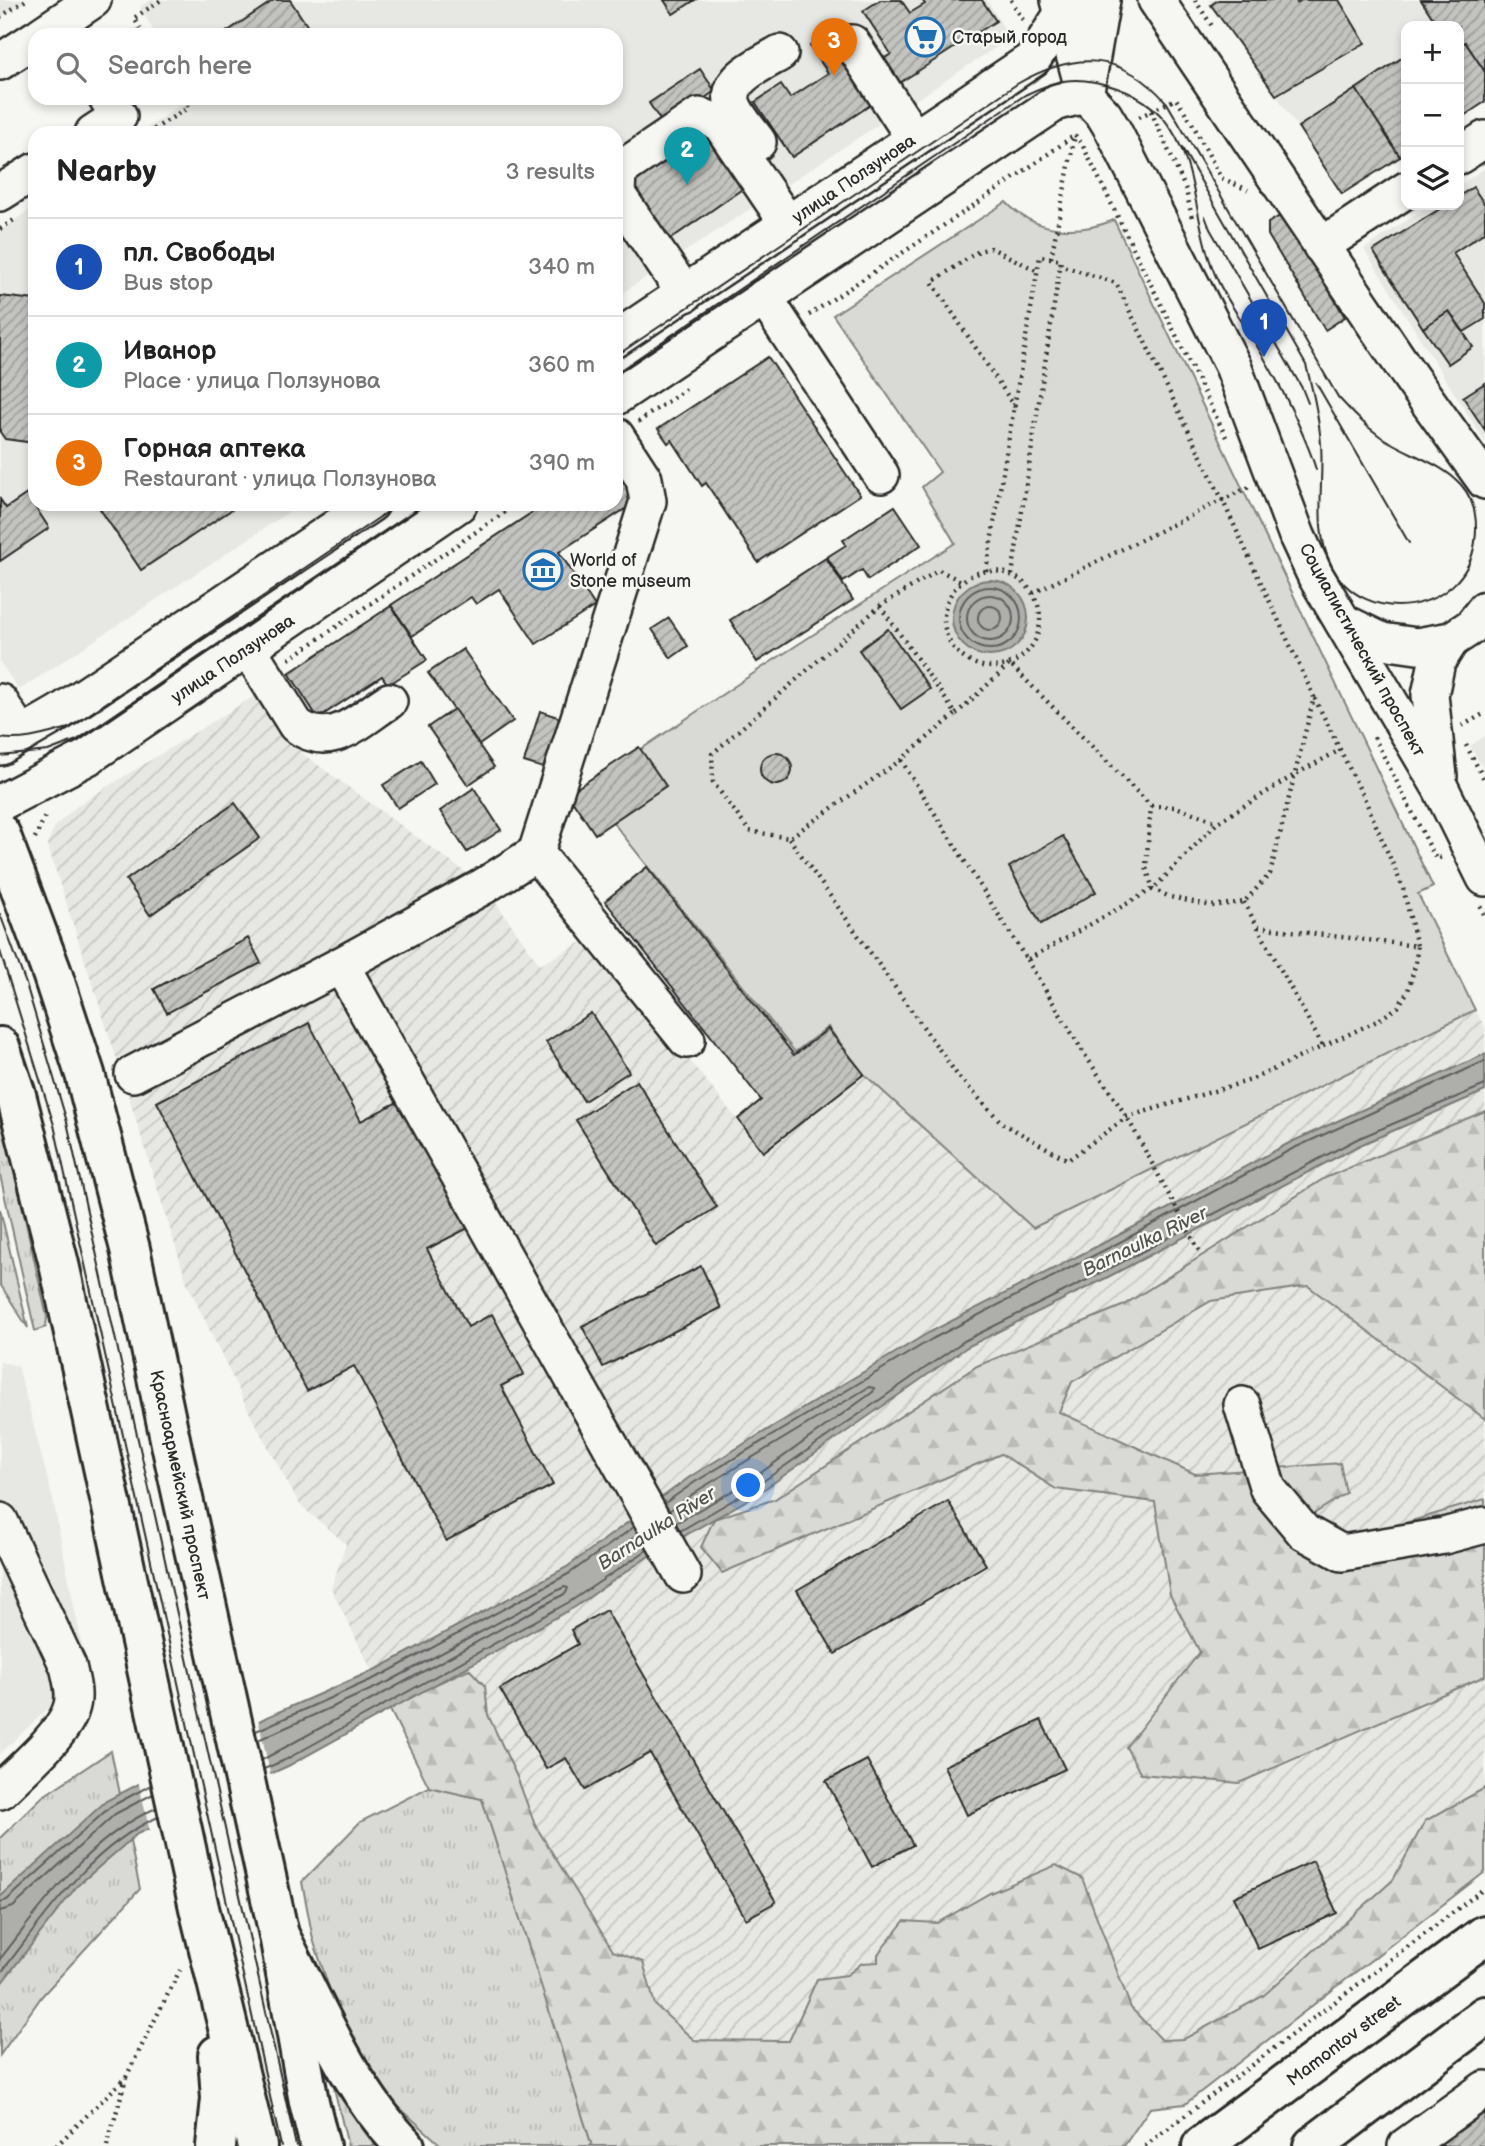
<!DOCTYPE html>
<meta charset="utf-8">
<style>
:root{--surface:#fff;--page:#f6f6f6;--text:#222;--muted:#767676;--line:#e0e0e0;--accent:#b45309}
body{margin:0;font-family:"Balsamiq Sans",sans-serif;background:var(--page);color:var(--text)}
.controls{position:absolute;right:21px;top:21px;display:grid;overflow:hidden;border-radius:14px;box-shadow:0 4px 10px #0003}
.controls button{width:63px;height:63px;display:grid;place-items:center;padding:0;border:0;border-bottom:2px solid var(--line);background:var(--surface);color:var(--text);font:35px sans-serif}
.you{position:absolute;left:749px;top:1486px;width:24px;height:24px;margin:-18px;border:5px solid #fff;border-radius:50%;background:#1a73e8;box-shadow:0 0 0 10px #1a73e833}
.badge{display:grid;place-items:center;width:46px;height:46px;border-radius:50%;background:var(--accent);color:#fff;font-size:23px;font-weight:700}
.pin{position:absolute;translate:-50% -58px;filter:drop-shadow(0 2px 4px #0008)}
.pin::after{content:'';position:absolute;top:37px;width:24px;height:21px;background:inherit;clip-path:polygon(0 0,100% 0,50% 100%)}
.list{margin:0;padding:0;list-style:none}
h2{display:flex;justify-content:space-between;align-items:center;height:91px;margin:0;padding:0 28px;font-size:30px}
h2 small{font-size:23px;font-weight:400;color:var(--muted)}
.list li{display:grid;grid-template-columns:46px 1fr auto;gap:21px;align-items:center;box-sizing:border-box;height:98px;padding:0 28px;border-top:2px solid var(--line)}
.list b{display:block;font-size:26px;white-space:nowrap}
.list p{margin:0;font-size:23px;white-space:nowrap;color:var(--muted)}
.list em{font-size:23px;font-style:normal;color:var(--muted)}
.icon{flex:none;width:38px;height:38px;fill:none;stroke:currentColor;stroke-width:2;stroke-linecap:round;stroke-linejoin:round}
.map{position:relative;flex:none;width:1485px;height:2146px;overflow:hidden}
.search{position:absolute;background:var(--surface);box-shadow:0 4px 10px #0003;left:28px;top:28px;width:595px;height:77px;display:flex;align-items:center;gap:18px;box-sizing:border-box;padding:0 24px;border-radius:21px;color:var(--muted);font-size:26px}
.panel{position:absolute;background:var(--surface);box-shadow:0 4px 10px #0003;left:28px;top:126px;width:595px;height:385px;border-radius:21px}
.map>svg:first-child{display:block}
.built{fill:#e7e7e3}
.industrial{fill:url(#industrial-furrows)}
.grass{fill:url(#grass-tufts);stroke:#828280;stroke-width:2}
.forest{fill:url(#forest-firs);stroke:#828280;stroke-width:2}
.park{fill:#d9d9d5;stroke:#828280;stroke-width:2}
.water{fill:#aeaeab;stroke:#7a7a78;stroke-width:2}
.pier{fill:#f6f6f2}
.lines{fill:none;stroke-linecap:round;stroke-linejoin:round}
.shore{stroke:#5f5f5e;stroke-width:2}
.building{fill:url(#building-hatch);stroke:#2b2b2b;stroke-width:2}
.minor-casing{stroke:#2b2b2b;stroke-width:40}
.major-casing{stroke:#2b2b2b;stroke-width:44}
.highway-casing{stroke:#2b2b2b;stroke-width:44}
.path{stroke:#2b2b2b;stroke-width:4.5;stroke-dasharray:2 5;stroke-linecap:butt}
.minor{stroke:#f6f6f2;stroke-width:35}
.major{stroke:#f6f6f2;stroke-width:38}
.highway{stroke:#f6f6f2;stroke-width:38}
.tram{stroke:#2b2b2b;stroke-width:2}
.labels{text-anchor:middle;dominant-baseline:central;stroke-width:5;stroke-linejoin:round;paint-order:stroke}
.poi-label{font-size:18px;fill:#2b2b2b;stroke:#f6f6f2;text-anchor:start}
.street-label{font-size:18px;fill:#2b2b2b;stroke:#f6f6f2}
.water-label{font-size:19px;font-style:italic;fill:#525251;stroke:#f6f6f2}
</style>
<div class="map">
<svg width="1485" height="2146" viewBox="0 0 1485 2146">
<defs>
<pattern id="industrial-furrows" width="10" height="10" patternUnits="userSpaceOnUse" patternTransform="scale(1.75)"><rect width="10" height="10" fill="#e7e7e3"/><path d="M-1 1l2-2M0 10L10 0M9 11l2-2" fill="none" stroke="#c6c6c3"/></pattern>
<pattern id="grass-tufts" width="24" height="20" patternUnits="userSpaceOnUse" patternTransform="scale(1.75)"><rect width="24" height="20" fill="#d9d9d5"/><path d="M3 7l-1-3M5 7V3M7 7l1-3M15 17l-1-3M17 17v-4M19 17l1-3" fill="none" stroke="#babab7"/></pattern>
<pattern id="forest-firs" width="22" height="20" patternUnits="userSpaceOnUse" patternTransform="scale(1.75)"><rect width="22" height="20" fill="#d9d9d5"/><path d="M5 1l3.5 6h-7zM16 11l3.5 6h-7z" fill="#babab7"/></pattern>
<pattern id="building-hatch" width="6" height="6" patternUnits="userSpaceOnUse" patternTransform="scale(1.75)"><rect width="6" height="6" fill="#c3c3c0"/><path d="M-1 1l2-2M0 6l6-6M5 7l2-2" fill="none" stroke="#9f9f9c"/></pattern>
</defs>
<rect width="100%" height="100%" fill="#f6f6f2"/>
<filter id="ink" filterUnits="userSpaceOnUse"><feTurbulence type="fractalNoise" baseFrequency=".0143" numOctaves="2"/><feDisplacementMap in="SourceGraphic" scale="14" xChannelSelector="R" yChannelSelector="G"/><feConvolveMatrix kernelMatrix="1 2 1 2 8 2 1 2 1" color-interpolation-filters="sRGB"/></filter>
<g filter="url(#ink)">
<g class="built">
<polygon points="0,0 27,0 0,18"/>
<polygon points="151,0 987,0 1010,38 616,297 616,133 140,133 190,98 616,98 616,35 156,35 140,7"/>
<polygon points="1208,0 1485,0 1485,102 1459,119 1459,26 1406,26 1406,153 1342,194 1276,95"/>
<polygon points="1485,168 1485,442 1364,249 1430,205 1459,205 1459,186"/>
<polygon points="35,206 35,504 301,504 19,690 0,662 0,231"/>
<polygon points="1485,736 1485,771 1470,746"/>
<polygon points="0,1362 18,1366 53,1500 87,1671 0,1754"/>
</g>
<polygon class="industrial" points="264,690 303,754 484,886 540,965 591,937 763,1152 864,1074 1033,1228 1475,1010 1485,1027 1485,1872 1185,2104 1150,2108 1124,2146 592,2146 482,1799 429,1787 331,1588 346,1544 300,1505 252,1418 187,1283 120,1069 47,844 55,826 78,805"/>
<g class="grass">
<polygon points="0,1107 47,1317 46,1327 35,1331 0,1175"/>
<polygon points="0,1209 28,1328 0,1284"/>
<polygon points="111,1751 140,1889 42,1996 0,2055 0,1838 42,1797"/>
<polygon points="429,1787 482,1799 592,2146 442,2146 391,2100 365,2062 330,1991 313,1939 302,1882 360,1822"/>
<polygon points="334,2088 373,2143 376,2146 348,2146"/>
</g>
<g class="forest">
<polygon points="1485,1111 1485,1419 1308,1286 1211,1301 1072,1382 1059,1412 1195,1474 1340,1463 1346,1493 1292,1528 1304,1553 1485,1499 1485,1676 1239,1783 1141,1774 1126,1747 1200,1652 1170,1595 1155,1502 1056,1489 1001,1454 722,1573 701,1547 714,1519 775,1499 977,1366 1122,1306 1325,1178"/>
<polygon points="469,1669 485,1686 488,1715 517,1777 535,1825 613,1951 643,1962 655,2005 694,2040 789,2041 817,1979 847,1975 862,1963 878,1962 878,1954 904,1921 937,1923 990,1893 1056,1865 1082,1878 1131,2008 1162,2040 1184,2039 1263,1996 1393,1880 1425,1821 1485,1788 1485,1872 1185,2104 1150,2108 1124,2146 592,2146 482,1799 429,1787 388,1706"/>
</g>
<path class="park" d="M1006,202C1035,233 1077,235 1114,220L1433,887L1418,894L1475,1010L1033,1228L864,1074L828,1027L795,1052L585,787L760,669L955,543L922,487L940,472L833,315Z"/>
<g class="water">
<circle cx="990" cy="618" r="38"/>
<polygon points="1485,1054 1485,1091 1360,1145 1108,1277 967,1347 756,1495 649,1556 575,1607 288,1766 137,1834 77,1886 0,1985 0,1897 106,1801 267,1717 381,1667 567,1567 691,1476 928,1333 1119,1235 1289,1143"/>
</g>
<polygon class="pier" points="258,1718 271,1778 150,1832 138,1780"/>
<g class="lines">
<g class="shore">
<circle cx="990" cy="618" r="31"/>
<circle cx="990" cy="618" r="23"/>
<circle cx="990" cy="618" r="12"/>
<polyline points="665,1503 695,1482 932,1339 1122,1241 1292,1149 1485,1061"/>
<polyline points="669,1511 700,1489 869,1387 874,1388 873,1392 748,1482 676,1523"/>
<polyline points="680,1531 752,1489 964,1341 1105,1271 1357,1139 1485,1085"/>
<polyline points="638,1534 603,1561 602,1565 607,1566 642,1542"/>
<polyline points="256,1731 384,1674 570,1573 634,1527"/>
<polyline points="258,1740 388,1682 564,1587 568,1588 566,1593 262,1760"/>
<polyline points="264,1769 285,1760 571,1601 647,1550"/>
<polyline points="0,1902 7,1900 110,1807 151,1785"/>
<polyline points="0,1911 13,1907 115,1814 153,1794"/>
<path d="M0,1959C45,1902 87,1839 156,1808"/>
<path d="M0,1974C45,1916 89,1848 158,1817"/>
</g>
</g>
<g class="building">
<polygon points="274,0 290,0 310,30 302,35 222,35"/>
<polygon points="664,0 695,0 673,14"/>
<polygon points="880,0 901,0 910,13 925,4 922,0 982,0 996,21 890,89 874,65 891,54 863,11"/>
<polygon points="1218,0 1296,0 1297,3 1301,0 1339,0 1365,43 1276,95 1211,5"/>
<polygon points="1421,0 1485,0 1485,72 1465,42 1459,46 1459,26 1438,26"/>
<polygon points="832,31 878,100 792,157 755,102 781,85 790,98 828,73 810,46"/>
<polygon points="1465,42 1485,72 1485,102 1459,119 1459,46"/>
<polygon points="1406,55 1406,153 1400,157 1356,89"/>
<polygon points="700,69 715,91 664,126 649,103"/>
<polygon points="1356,89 1400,157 1342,194 1298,127"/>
<polygon points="708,127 748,185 666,242 626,184"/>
<polygon points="1473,187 1485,205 1485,232 1453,253 1485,303 1485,319 1464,332 1449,311 1423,328 1373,251 1446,205 1459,205 1459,196"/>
<polygon points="1278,217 1284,218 1289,222 1345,317 1325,330 1268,235 1268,223"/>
<polygon points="0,296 35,300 35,443 5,439 0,432"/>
<polygon points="1449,311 1473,347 1448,364 1423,328"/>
<polygon points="768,357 860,495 758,562 706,483 702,486 672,440 668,443 658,429"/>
<polygon points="1485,383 1485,430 1463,397"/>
<polygon points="616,461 635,490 631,505 559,552 595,606 536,644 499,589 476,604 471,597 412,636 391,605 545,504 616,504"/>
<polygon points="27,494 49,528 0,561 0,499 6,508"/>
<polygon points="107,504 154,504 155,507 159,504 240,504 141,570 100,509"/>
<polygon points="895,506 921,545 868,580 862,570 843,582 827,557 846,545 843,540"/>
<polygon points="826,558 853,600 757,662 730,620"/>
<polygon points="391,606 427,660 388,685 382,676 318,718 289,673"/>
<polygon points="669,618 688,646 671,658 652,629"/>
<polygon points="888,629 930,689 901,709 859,650"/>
<polygon points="463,649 513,721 479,745 428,673"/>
<polygon points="454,709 494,767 468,785 428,727"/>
<polygon points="540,711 566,720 550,770 524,762"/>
<polygon points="639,747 666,786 595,834 568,794"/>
<circle cx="776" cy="769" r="16"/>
<polygon points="421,761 435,784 398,808 383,785"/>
<polygon points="474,788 501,830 467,852 440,811"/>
<polygon points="235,803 260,838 150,915 126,880"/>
<polygon points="1063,836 1096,892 1041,924 1009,867"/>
<polygon points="647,867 794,1055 828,1029 864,1074 763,1152 738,1119 761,1100 605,901"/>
<polygon points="248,938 261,963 167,1013 154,989"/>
<polygon points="591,1013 629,1072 584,1101 546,1042"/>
<polygon points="309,1023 361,1121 405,1098 472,1226 427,1249 468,1327 492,1314 524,1374 501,1386 553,1485 446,1541 354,1366 307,1391 157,1102"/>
<polygon points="637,1081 717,1207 656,1246 576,1120"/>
<polygon points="701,1266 721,1308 603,1367 582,1326"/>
<polygon points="948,1501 986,1565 835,1654 797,1590"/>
<polygon points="606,1610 776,1902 746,1919 650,1753 585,1790 566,1758 546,1769 500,1689 578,1644 571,1630"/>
<polygon points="1041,1720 1065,1769 967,1815 944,1766"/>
<polygon points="867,1760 913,1845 872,1867 826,1781"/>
<polygon points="1313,1861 1337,1913 1258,1949 1234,1897"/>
<polygon points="1485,2110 1485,2146 1426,2146"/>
</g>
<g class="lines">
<g class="minor-casing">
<g id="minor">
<polyline points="1059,0 1085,95 1104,115 1113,130 1233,366 1297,536 1315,575 1440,787 1485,878"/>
<polyline points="1156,0 1411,378 1485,481"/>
<polyline points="41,35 93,0"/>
<polyline points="852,43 914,138"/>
<polyline points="0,62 35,39"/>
<polyline points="1087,85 1102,0"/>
<polyline points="93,133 119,116 107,98"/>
<path d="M758,142C750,131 738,118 733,105C724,78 762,64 780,53"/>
<polyline points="1459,156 1485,139"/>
<polyline points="0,193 35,171"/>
<polyline points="1321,246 1406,190"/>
<polyline points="685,294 617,194 618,171 699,116 719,122 788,224"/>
<polyline points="764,297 881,475"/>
<polyline points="616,339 1033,59 1070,2"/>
<polyline points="616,397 1057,102 1085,95"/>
<polyline points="1343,622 1382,641 1417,646 1451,640 1471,627 1485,609"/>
<path d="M248,648L296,725C331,751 359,720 389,701"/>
<polyline points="0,702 21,735"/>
<polyline points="0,747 59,713 371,504"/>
<polyline points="1439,776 1430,695 1437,662 1451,640"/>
<polyline points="0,803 88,757 459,504"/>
<polyline points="536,853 687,1040"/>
<polyline points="341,965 484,886 536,853 648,501 644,479 616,436"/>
<polyline points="133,1074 341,965 683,1575"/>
<polyline points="1242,1405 1268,1489 1304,1532 1342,1553 1444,1536 1485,1525"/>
<path d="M0,1791C20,1771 63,1735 71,1709C76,1695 71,1680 68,1666L0,1521"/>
<polyline points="1406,2146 1485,2089"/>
</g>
</g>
<g class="major-casing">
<g id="major">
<polyline points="0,834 52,973 85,1074 130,1249 173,1453 279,1935 309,2102 320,2146"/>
<polyline points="0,1047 16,1095 59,1264 199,1908 257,2146"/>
<polyline points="216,2146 221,2099 218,2055"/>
</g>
</g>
<g class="highway-casing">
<g id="highway">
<path d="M279,1935C316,2005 349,2089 405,2146"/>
<polyline points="1202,2146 1485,1935"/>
<polyline points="1313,2146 1485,2016"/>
</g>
</g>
<g class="path">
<polyline points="1011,0 1023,20"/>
<polyline points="1195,0 1212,26"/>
<polyline points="0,17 26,0"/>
<polyline points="144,35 134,18 161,0"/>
<polyline points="1151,111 1186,190 1192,218"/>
<polyline points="1139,117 1176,99 1191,121 1221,178 1248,190"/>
<polyline points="148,133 189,107 183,98"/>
<polyline points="1075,135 1083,146 1226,437"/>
<polyline points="0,229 14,220"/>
<polyline points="1051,258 1075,135"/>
<polyline points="809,315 997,190 1075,135"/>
<polyline points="1015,407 932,282 979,251 991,248 1038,271"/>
<polyline points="638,422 686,389"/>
<circle cx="992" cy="619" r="48"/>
<polyline points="986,571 1040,256 1061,260 1012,575"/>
<polyline points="1033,593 1249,487"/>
<polyline points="880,606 956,714 901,760 789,838 749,831 713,782 712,754 880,606 939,570 961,581"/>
<polyline points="289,659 517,504"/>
<polyline points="956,714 1010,664 1151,806 1146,867 1153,889 1170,897 1212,906 1244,902 1270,874 1314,697 1222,499 1116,283 1060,265"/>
<polyline points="1462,726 1485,713"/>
<polyline points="1374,737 1436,859 1445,856"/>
<polyline points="1466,745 1485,781"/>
<polyline points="901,760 1027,960 1153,889 1218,822 1296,774 1340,750"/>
<polyline points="1151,806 1176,807 1218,822"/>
<polyline points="35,838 46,814"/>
<polyline points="789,838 958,1076 1002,1123 1068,1160 1127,1117 1251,1080 1377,1021 1398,1007 1408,991 1416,962 1417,946"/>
<polyline points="1244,902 1323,1047"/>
<polyline points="1480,906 1485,916"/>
<polyline points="1258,927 1417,946 1403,888 1366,802 1314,697"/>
<polyline points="1027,960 1085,1055 1127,1117 1201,1254"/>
<polyline points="56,2146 126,2077 180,1970"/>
<polyline points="107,2146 126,2078"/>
<polyline points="1145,2146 1485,1888"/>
</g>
<use href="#minor" class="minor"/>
<use href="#major" class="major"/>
<use href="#highway" class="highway"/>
<g class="tram">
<polyline points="1205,216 1210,229 1302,388 1308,403"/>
<path d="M616,356L1017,84C1074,51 1122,51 1167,103L1338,397C1352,412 1364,425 1381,437C1425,465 1485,471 1475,542C1465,614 1363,630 1331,565C1313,530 1324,483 1321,444C1319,417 1313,391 1306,365L1182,148"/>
<path d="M616,373L1025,95C1060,78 1079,75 1117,88C1207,119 1185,213 1218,281C1227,300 1240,318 1251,336C1270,367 1289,401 1303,435C1308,447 1313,458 1316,470"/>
<polyline points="1316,383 1409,543"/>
<path d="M0,738C23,742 47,734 69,728L399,504"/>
<polyline points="0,756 48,751 77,740 424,504"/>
<polyline points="0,914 26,984 67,1122 296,2146"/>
<polyline points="0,951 54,1125 281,2146"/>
</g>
</g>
</g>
<defs>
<g id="supermarket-ring" transform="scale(2.0125)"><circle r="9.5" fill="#f6f6f2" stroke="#1f6fb2" stroke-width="1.5"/><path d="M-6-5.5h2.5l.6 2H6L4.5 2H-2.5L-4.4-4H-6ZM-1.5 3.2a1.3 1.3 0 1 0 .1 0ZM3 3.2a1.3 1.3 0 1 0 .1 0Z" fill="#1f6fb2"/></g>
<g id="museum-ring" transform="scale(2.0125)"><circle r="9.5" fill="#f6f6f2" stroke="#1f6fb2" stroke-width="1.5"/><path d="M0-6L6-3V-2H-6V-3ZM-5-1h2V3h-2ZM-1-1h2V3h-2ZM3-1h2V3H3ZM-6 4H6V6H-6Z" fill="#1f6fb2"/></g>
</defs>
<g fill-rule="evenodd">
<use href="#supermarket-ring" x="925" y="37"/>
<use href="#museum-ring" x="543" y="570"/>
</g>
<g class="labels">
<g class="poi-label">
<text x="952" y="37">Старый город</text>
<text x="570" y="560">World of<tspan x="570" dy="21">Stone museum</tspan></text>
</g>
<g class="street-label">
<text transform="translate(854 179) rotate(-34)">улица Ползунова</text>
<text transform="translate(1362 650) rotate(61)">Социалистический проспект</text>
<text transform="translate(233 659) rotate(-34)">улица Ползунова</text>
<text transform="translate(180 1485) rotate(78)">Красноармейский проспект</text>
<text transform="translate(1344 2041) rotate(-37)">Mamontov street</text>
</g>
<g class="water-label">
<text transform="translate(1145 1242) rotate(-26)">Barnaulka River</text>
<text transform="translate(657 1529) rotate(-33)">Barnaulka River</text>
</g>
</g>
</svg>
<div class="controls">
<button>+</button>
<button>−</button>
<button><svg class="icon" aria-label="layers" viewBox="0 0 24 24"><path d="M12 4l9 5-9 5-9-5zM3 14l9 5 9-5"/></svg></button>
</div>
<div class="you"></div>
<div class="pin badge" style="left:1264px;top:357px;background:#1a4fb4">1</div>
<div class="pin badge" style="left:687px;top:185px;background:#0f9aa8">2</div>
<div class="pin badge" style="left:834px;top:76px;background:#e8710a">3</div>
<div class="search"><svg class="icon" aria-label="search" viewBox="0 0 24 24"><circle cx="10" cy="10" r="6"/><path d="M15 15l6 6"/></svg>Search here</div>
<section class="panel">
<h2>Nearby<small>3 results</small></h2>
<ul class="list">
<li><span class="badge" style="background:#1a4fb4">1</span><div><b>пл. Свободы</b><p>Bus stop</p></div><em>340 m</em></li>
<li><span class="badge" style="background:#0f9aa8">2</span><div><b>Иванор</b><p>Place · улица Ползунова</p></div><em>360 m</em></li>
<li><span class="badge" style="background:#e8710a">3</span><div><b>Горная аптека</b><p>Restaurant · улица Ползунова</p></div><em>390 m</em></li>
</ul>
</section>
</div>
